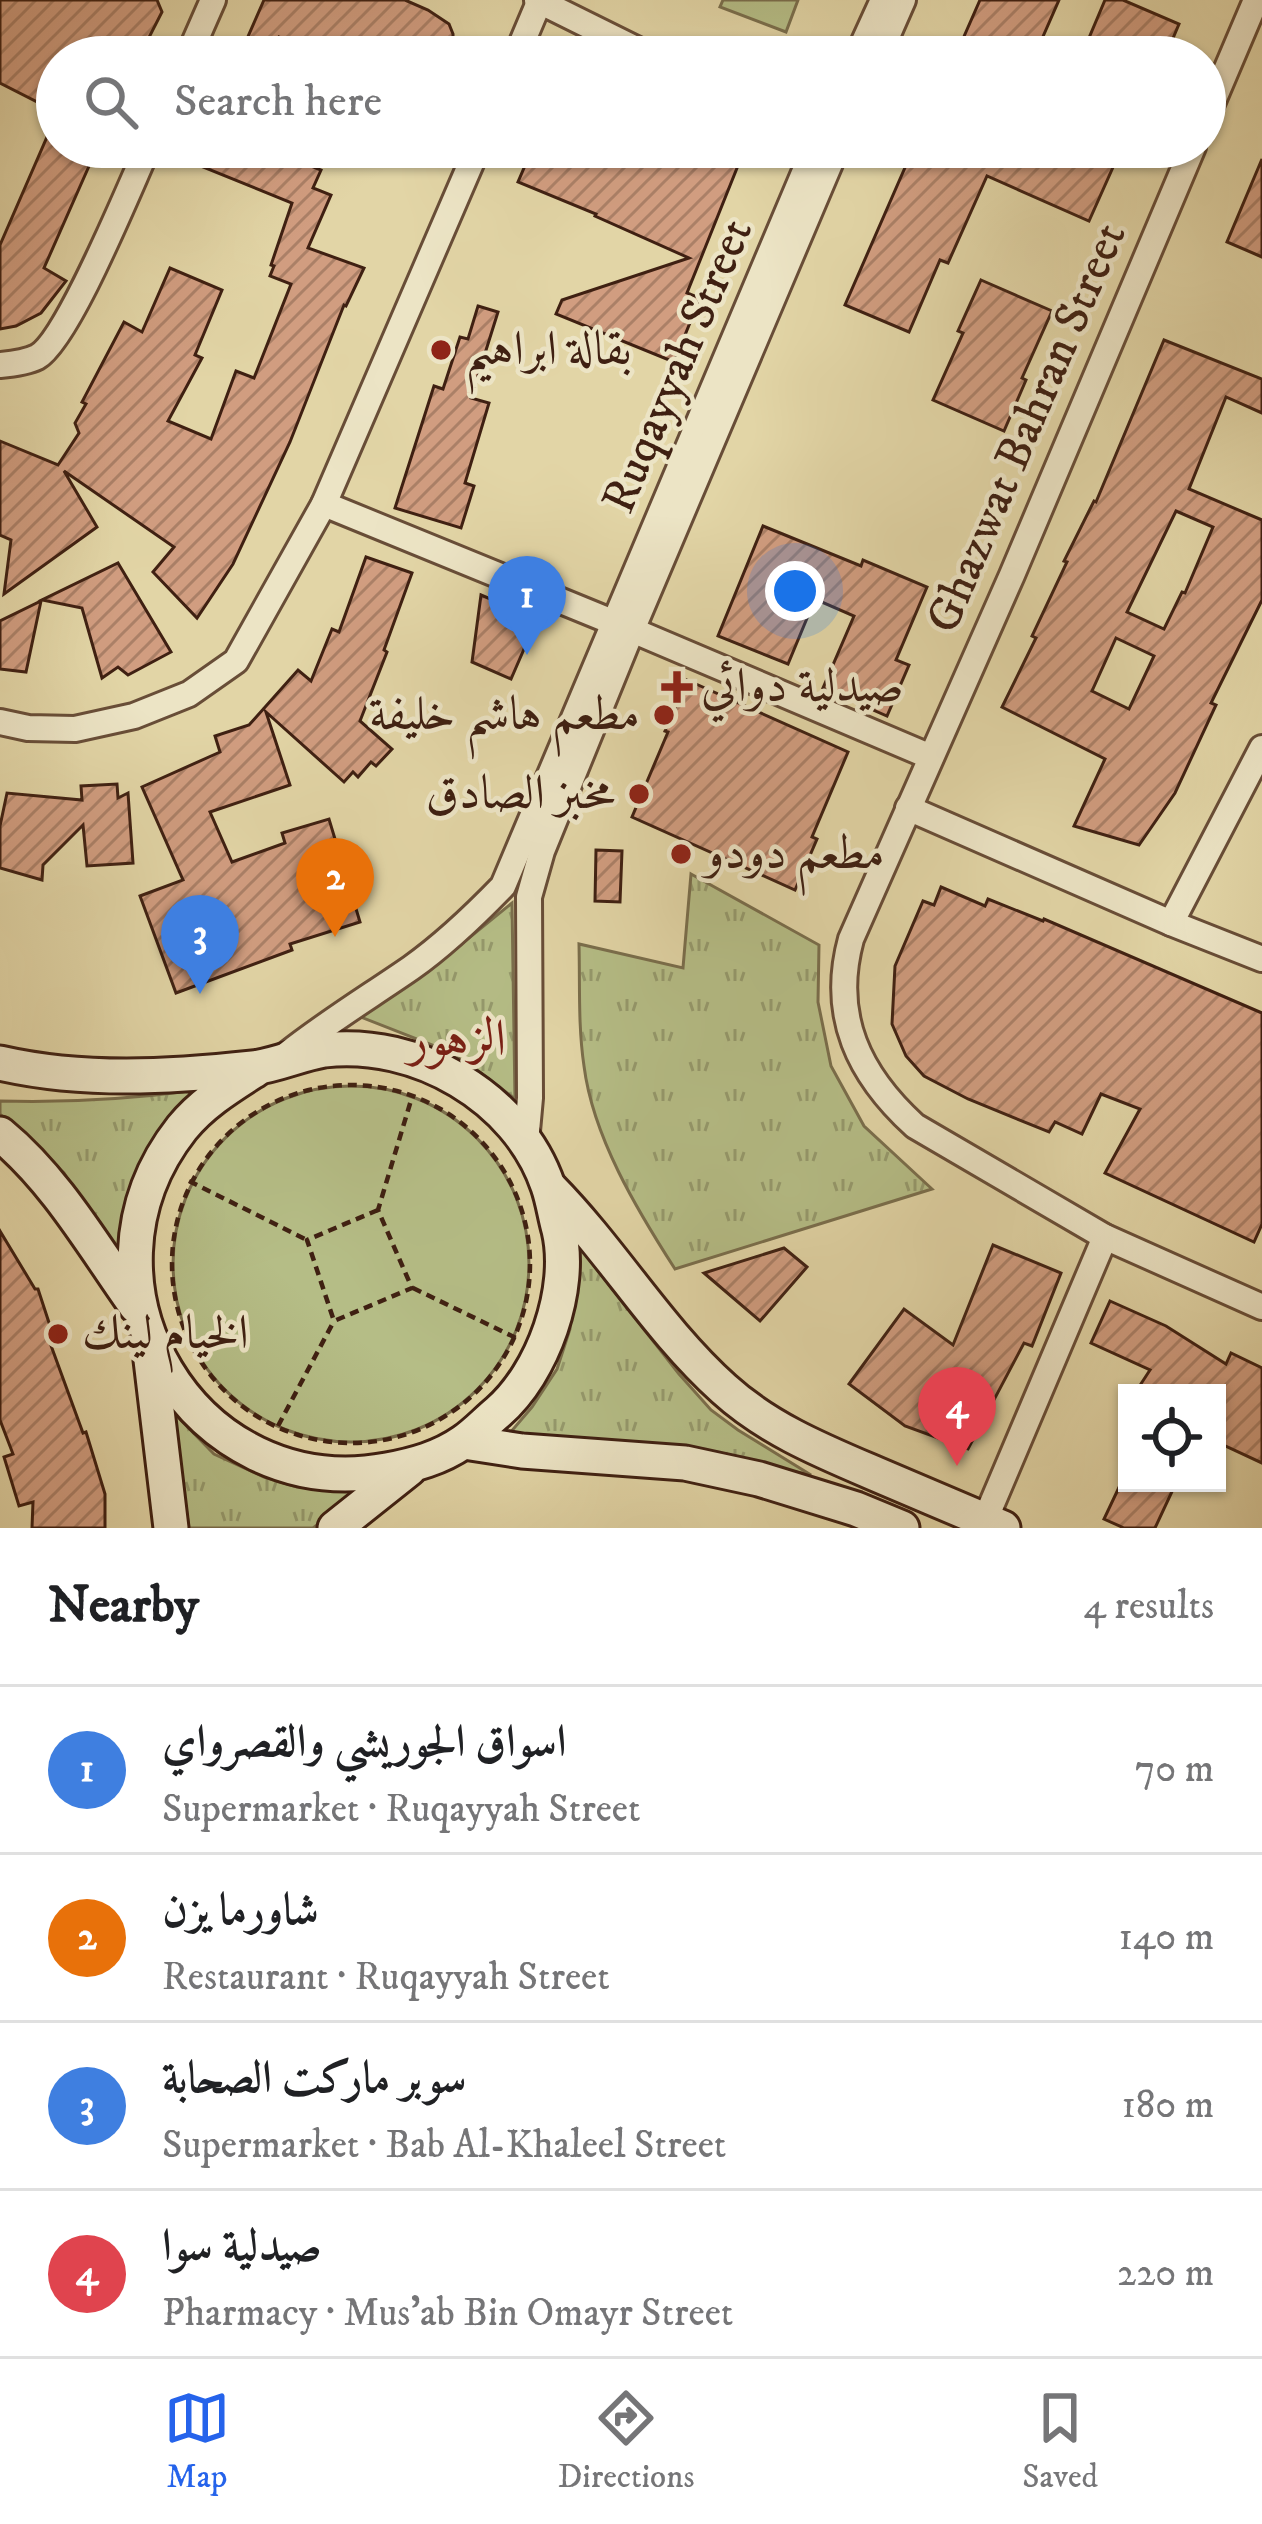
<!DOCTYPE html>
<meta charset="utf-8">
<style>
:root{--surface:#fff;--page:#f2f2f2;--text:#202124;--muted:#757577;--line:#e0e0e0;--accent:#2563eb}
body{margin:0;font-family:"IM FELL DW Pica",Amiri,serif;background:var(--page);color:var(--text)}
.controls{position:absolute;right:36px;bottom:36px;display:grid;overflow:hidden;border-radius:0px;box-shadow:0 3px 9px #0004}
.controls button{width:108px;height:108px;display:grid;place-items:center;padding:0;border:0;border-bottom:3px solid var(--line);background:var(--surface);color:var(--text);font:60px sans-serif}
.you{position:absolute;left:795px;top:591px;width:42px;height:42px;margin:-30px;border:9px solid #fff;border-radius:50%;background:#1a73e8;box-shadow:0 0 0 18px #1a73e833}
.badge{display:grid;place-items:center;width:78px;height:78px;border-radius:50%;background:var(--accent);color:#fff;font-size:39px;font-weight:700}
.pin{position:absolute;translate:-50% -99px;filter:drop-shadow(0 3px 6px #0008)}
.pin::after{content:'';position:absolute;top:63px;width:42px;height:36px;background:inherit;clip-path:polygon(0 0,100% 0,50% 100%)}
.list{margin:0;padding:0;list-style:none}
h2{display:flex;justify-content:space-between;align-items:center;height:156px;margin:0;padding:0 48px;font-size:51px}
h2 small{font-size:39px;font-weight:400;color:var(--muted)}
.list li{display:grid;grid-template-columns:78px 1fr auto;gap:36px;align-items:center;box-sizing:border-box;height:168px;padding:0 48px;border-top:3px solid var(--line)}
.list b{display:block;font-size:45px;white-space:nowrap}
.list p{margin:0;font-size:39px;white-space:nowrap;color:var(--muted)}
.list em{font-size:39px;font-style:normal;color:var(--muted)}
.icon{flex:none;width:66px;height:66px;fill:none;stroke:currentColor;stroke-width:2;stroke-linecap:round;stroke-linejoin:round}
.map{position:relative;flex:none;width:1262px;height:1528px;overflow:hidden}
.search{position:absolute;background:var(--surface);box-shadow:0 3px 9px #0004;left:36px;right:36px;top:36px;height:132px;display:flex;align-items:center;gap:30px;box-sizing:border-box;padding:0 42px;border-radius:66px;color:var(--muted);font-size:45px}
.sheet{height:828px;background:var(--surface)}
nav{display:flex;justify-content:space-around;align-items:center;box-sizing:border-box;height:168px;border-top:3px solid var(--line);background:var(--surface);font-size:33px;color:var(--muted)}
nav a{display:grid;justify-items:center;gap:6px}
nav .on{color:var(--accent)}
.map>svg:first-child{display:block}
.grass{fill:url(#grass-tufts);stroke:#7a6e4c;stroke-width:3}
.green{fill:#b5bd86;stroke:#7a6e4c;stroke-width:3}
.building{fill:url(#building-hatch);stroke:#3f2012;stroke-width:3;fill-rule:evenodd}
.lines{fill:none;stroke-linecap:round;stroke-linejoin:round}
.street-casing{stroke:#684d37;stroke-width:30}
.secondary-casing{stroke:#3f2012;stroke-width:39}
.path{stroke:#3f2012;stroke-width:4.5;stroke-dasharray:9 6;stroke-linecap:butt}
.street{stroke:#ece4c5;stroke-width:24}
.secondary{stroke:#ece4c5;stroke-width:33}
.poi-dot{fill:#8f2418;stroke:#ece4c5;stroke-width:4.5}
.labels{text-anchor:middle;dominant-baseline:central;stroke-width:9;stroke-linejoin:round;paint-order:stroke}
.poi-label{font-size:48px;fill:#3f2012;stroke:#ece4c5;text-anchor:start}
.street-label{font-size:48px;fill:#3f2012;stroke:#ece4c5}
.neighbourhood-label{font-size:51px;fill:#7a1f14;stroke:#ece4c5}
</style>
<div class="map">
<svg width="1262" height="1528" viewBox="0 0 1262 1528">
<defs>
<pattern id="grass-tufts" width="24" height="20" patternUnits="userSpaceOnUse" patternTransform="scale(3)"><rect width="24" height="20" fill="#b5bd86"/><path d="M3 7l-1-3M5 7V3M7 7l1-3M15 17l-1-3M17 17v-4M19 17l1-3" fill="none" stroke="#95996c"/></pattern>
<pattern id="building-hatch" width="6" height="6" patternUnits="userSpaceOnUse" patternTransform="scale(3)"><rect width="6" height="6" fill="#d19d80"/><path d="M-1 1l2-2M0 6l6-6M5 7l2-2" fill="none" stroke="#ab8067"/></pattern>
</defs>
<rect width="100%" height="100%" fill="#e2d5a6"/>
<filter id="stains"><feTurbulence type="fractalNoise" baseFrequency=".00167" numOctaves="4"/><feColorMatrix values="0 0 0 0 .2 0 0 0 0 .09 0 0 0 0 .02 0 0 0 .5 -.17"/></filter>
<radialGradient id="worn" r=".72"><stop offset=".6" stop-color="#630" stop-opacity="0"/><stop offset="1" stop-color="#630" stop-opacity=".3"/></radialGradient>
<g class="grass">
<path d="M691,874L819,945L818,1002L831,1066L864,1126L932,1189L675,1269C637,1210 593,1137 584,1066C578,1026 580,985 579,944L683,968Z"/>
<polygon points="512,903 515,1099 468,1063 435,1046 358,1016 459,946"/>
<path d="M197,1090C173,1122 145,1159 131,1197C123,1219 122,1241 120,1264L64,1173L0,1114V1101C67,1103 131,1099 197,1090Z"/>
<polygon points="578,1245 679,1374 711,1410 738,1430 811,1475 702,1453 504,1440 532,1407 557,1369 570,1329 571,1288"/>
<polygon points="172,1411 214,1454 264,1477 297,1487 365,1489 313,1528 189,1528"/>
</g>
<g class="green">
<polygon points="723,0 798,0 786,32 720,7"/>
<circle cx="351" cy="1264" r="178"/>
</g>
<g class="building">
<polygon points="0,0 157,0 162,12 139,57 57,57 57,112 0,83"/>
<polygon points="264,0 405,0 428,10 449,24 453,34 453,57 324,57 279,37 272,57 239,57"/>
<polygon points="980,0 1059,0 1034,57 955,57"/>
<polygon points="1105,0 1123,0 1179,24 1165,57 1113,57 1086,45"/>
<polygon points="47,137 57,141 57,147 71,147 93,157 44,268 66,281 41,313 16,326 0,329 0,245"/>
<polygon points="199,147 265,147 321,170 313,188 331,195 308,248 364,268 346,306 344,305 290,442 233,564 197,618 153,572 174,547 64,471 97,527 4,594 11,540 0,535 0,441 58,465 79,433 75,423 86,404 82,402 124,322 142,332 170,268 222,290 195,355 202,358 168,421 211,439 236,371 254,378 291,284 270,276 274,266 271,265 292,203 193,163"/>
<polygon points="533,147 702,147 739,163 687,293 700,298 674,362 556,314 562,300 689,258 595,216 596,214 518,182"/>
<polygon points="914,147 1122,147 1089,221 987,176 948,263 940,260 909,332 845,305"/>
<polygon points="1262,159 1262,257 1227,242"/>
<polygon points="981,280 1052,311 1022,378 1026,380 1004,431 933,400 963,333 958,331"/>
<polygon points="478,306 498,312 471,398 489,403 465,483 474,486 461,528 395,508 434,386 443,389 460,337 468,339"/>
<path d="M1164,340L1262,379V413L1226,397L1189,489L1262,520V600L1211,703L1216,705L1175,793L1139,845L1074,826L1105,759L1002,707L1036,638L1032,636L1067,562L1064,561L1094,501L1096,502ZM1176,511L1213,527L1185,593L1182,592L1164,629L1127,612ZM1116,638L1154,656L1129,709L1092,691Z"/>
<polygon points="763,526 861,566 863,560 927,587 896,660 909,665 887,716 823,688 854,616 815,599 788,664 718,636"/>
<polygon points="366,557 412,573 384,650 387,652 360,721 392,749 376,766 371,762 358,777 353,772 344,782 266,712 290,785 210,812 232,862 285,843 282,833 329,819 360,922 290,944 292,950 176,993 140,896 183,880 142,787 220,752 215,736 249,725 298,670 311,681 332,629 339,632"/>
<polygon points="118,563 171,652 128,675 118,667 102,678 82,608 42,600"/>
<polygon points="481,595 537,619 511,679 472,662"/>
<polygon points="41,601 26,672 0,669 0,621"/>
<polygon points="687,680 848,752 812,837 817,839 795,890 632,817 668,732 665,731"/>
<polygon points="117,784 118,798 128,793 133,863 87,866 83,825 43,865 42,880 0,868 0,826 7,793 82,800 81,786"/>
<polygon points="596,850 622,851 620,902 595,901"/>
<polygon points="941,887 985,906 988,899 1043,921 1044,919 1262,1013 1262,1224 1254,1242 1105,1173 1140,1109 1101,1094 1082,1134 1055,1122 1049,1132 968,1099 924,1076 906,1056 892,1024 895,966 923,901 934,905"/>
<polygon points="0,1231 35,1289 38,1289 54,1338 49,1340 83,1433 86,1432 105,1494 105,1528 32,1528 33,1502 19,1506 4,1457 13,1454 0,1420"/>
<polygon points="993,1245 1061,1273 1032,1346 1024,1343 968,1449 905,1426 849,1384 904,1309 953,1345"/>
<polygon points="784,1248 807,1267 760,1321 704,1273"/>
<polygon points="1110,1301 1166,1326 1226,1364 1231,1353 1262,1368 1262,1463 1217,1442 1217,1393 1135,1393 1150,1370 1091,1343"/>
<polygon points="1121,1483 1176,1483 1155,1528 1124,1528 1104,1519"/>
</g>
<g class="lines">
<g class="street-casing">
<g id="street">
<polyline points="537,0 652,57"/>
<polyline points="188,57 213,0"/>
<polyline points="516,57 540,0"/>
<polyline points="857,57 883,0"/>
<polyline points="878,57 903,0"/>
<polyline points="1205,120 1256,0"/>
<path d="M1193,147L1012,575L851,939C830,1016 859,1075 915,1126L1105,1237L1262,1307"/>
<path d="M0,365C11,364 27,362 37,357C68,340 130,186 148,147"/>
<polyline points="324,504 615,623"/>
<polyline points="632,630 931,757"/>
<polyline points="0,722 28,728 75,729 134,716 189,694 236,661 324,504 478,147"/>
<polyline points="908,808 1171,923 1262,959"/>
<polyline points="1171,923 1262,748"/>
<path d="M286,1055C326,1023 369,997 411,968C445,944 474,916 503,886L815,147"/>
<polyline points="526,1142 530,1098 529,897 542,851 632,630 837,147"/>
<polyline points="985,1520 1105,1237"/>
</g>
</g>
<g class="secondary-casing">
<g id="secondary">
<path d="M0,1063C83,1082 170,1077 253,1068C277,1065 300,1054 324,1050C416,1039 518,1097 548,1186C553,1200 555,1216 559,1230C573,1289 543,1373 498,1412C486,1422 475,1434 463,1442C440,1458 414,1465 387,1470C194,1506 60,1283 182,1128C203,1102 232,1085 260,1067"/>
<path d="M0,1134C56,1180 94,1247 136,1306"/>
<path d="M550,1188C613,1252 658,1330 724,1389C768,1429 822,1451 876,1474C918,1492 961,1510 1003,1528"/>
<polyline points="151,1360 171,1528"/>
<polyline points="464,1442 522,1451 685,1463 759,1479 856,1509 902,1528"/>
<polyline points="335,1528 409,1469"/>
</g>
</g>
<g class="path">
<circle cx="351" cy="1264" r="179"/>
<polyline points="189,1181 307,1240"/>
<polyline points="378,1210 307,1240 334,1321 412,1288 378,1210 412,1097"/>
<polyline points="413,1288 516,1338"/>
<polyline points="278,1426 334,1321"/>
</g>
<use href="#street" class="street"/>
<use href="#secondary" class="secondary"/>
</g>
<g class="poi-dot">
<circle cx="441" cy="350" r="12"/>
<path d="M671 669h12v12h12v12h-12v12h-12v-12h-12v-12h12z"/>
<circle cx="664" cy="715" r="12"/>
<circle cx="639" cy="794" r="12"/>
<circle cx="681" cy="854" r="12"/>
<circle cx="58" cy="1334" r="12"/>
</g>
<g class="labels">
<g class="poi-label">
<text x="465" y="350">بقالة ابراهيم</text>
<text x="701" y="687">صيدلية دوائي</text>
<text x="640" y="715" text-anchor="end">مطعم هاشم خليفة</text>
<text x="615" y="794" text-anchor="end">مخبز الصادق</text>
<text x="705" y="854">مطعم دودو</text>
<text x="82" y="1334">الخيام لينك</text>
</g>
<g class="street-label">
<text transform="translate(678 366) rotate(-67)">Ruqayyah Street</text>
<text transform="translate(1027 428) rotate(-67)">Ghazwat Bahran Street</text>
</g>
<g class="neighbourhood-label">
<text x="457" y="1040">الزهور</text>
</g>
</g>
<rect width="100%" height="100%" filter="url(#stains)"/>
<rect width="100%" height="100%" fill="url(#worn)"/>
</svg>
<div class="controls">
<button><svg class="icon" aria-label="locate" viewBox="0 0 24 24"><circle cx="12" cy="12" r="6"/><path d="M12 2v4M12 18v4M2 12h4M18 12h4"/></svg></button>
</div>
<div class="you"></div>
<div class="pin badge" style="left:527px;top:655px;background:#3f7fe0">1</div>
<div class="pin badge" style="left:335px;top:937px;background:#e8710a">2</div>
<div class="pin badge" style="left:200px;top:994px;background:#3f7fe0">3</div>
<div class="pin badge" style="left:957px;top:1466px;background:#e0444e">4</div>
<div class="search"><svg class="icon" aria-label="search" viewBox="0 0 24 24"><circle cx="10" cy="10" r="6"/><path d="M15 15l6 6"/></svg>Search here</div>
</div>
<section class="sheet">
<h2>Nearby<small>4 results</small></h2>
<ul class="list">
<li><span class="badge" style="background:#3f7fe0">1</span><div><b>اسواق الجوريشي والقصرواي</b><p>Supermarket · Ruqayyah Street</p></div><em>70 m</em></li>
<li><span class="badge" style="background:#e8710a">2</span><div><b>شاورما يزن</b><p>Restaurant · Ruqayyah Street</p></div><em>140 m</em></li>
<li><span class="badge" style="background:#3f7fe0">3</span><div><b>سوبر ماركت الصحابة</b><p>Supermarket · Bab Al-Khaleel Street</p></div><em>180 m</em></li>
<li><span class="badge" style="background:#e0444e">4</span><div><b>صيدلية سوا</b><p>Pharmacy · Mus'ab Bin Omayr Street</p></div><em>220 m</em></li>
</ul>
</section>
<nav>
<a class="on"><svg class="icon" aria-label="map" viewBox="0 0 24 24"><path d="M3 6l6-2 6 2 6-2v14l-6 2-6-2-6 2zM9 4v14M15 6v14"/></svg>Map</a>
<a><svg class="icon" aria-label="directions" viewBox="0 0 24 24"><path d="M12 3l9 9-9 9-9-9zM9 14v-3h6M13 9l2 2-2 2"/></svg>Directions</a>
<a><svg class="icon" aria-label="saved" viewBox="0 0 24 24"><path d="M7 4h10v16l-5-4-5 4z"/></svg>Saved</a>
</nav>
